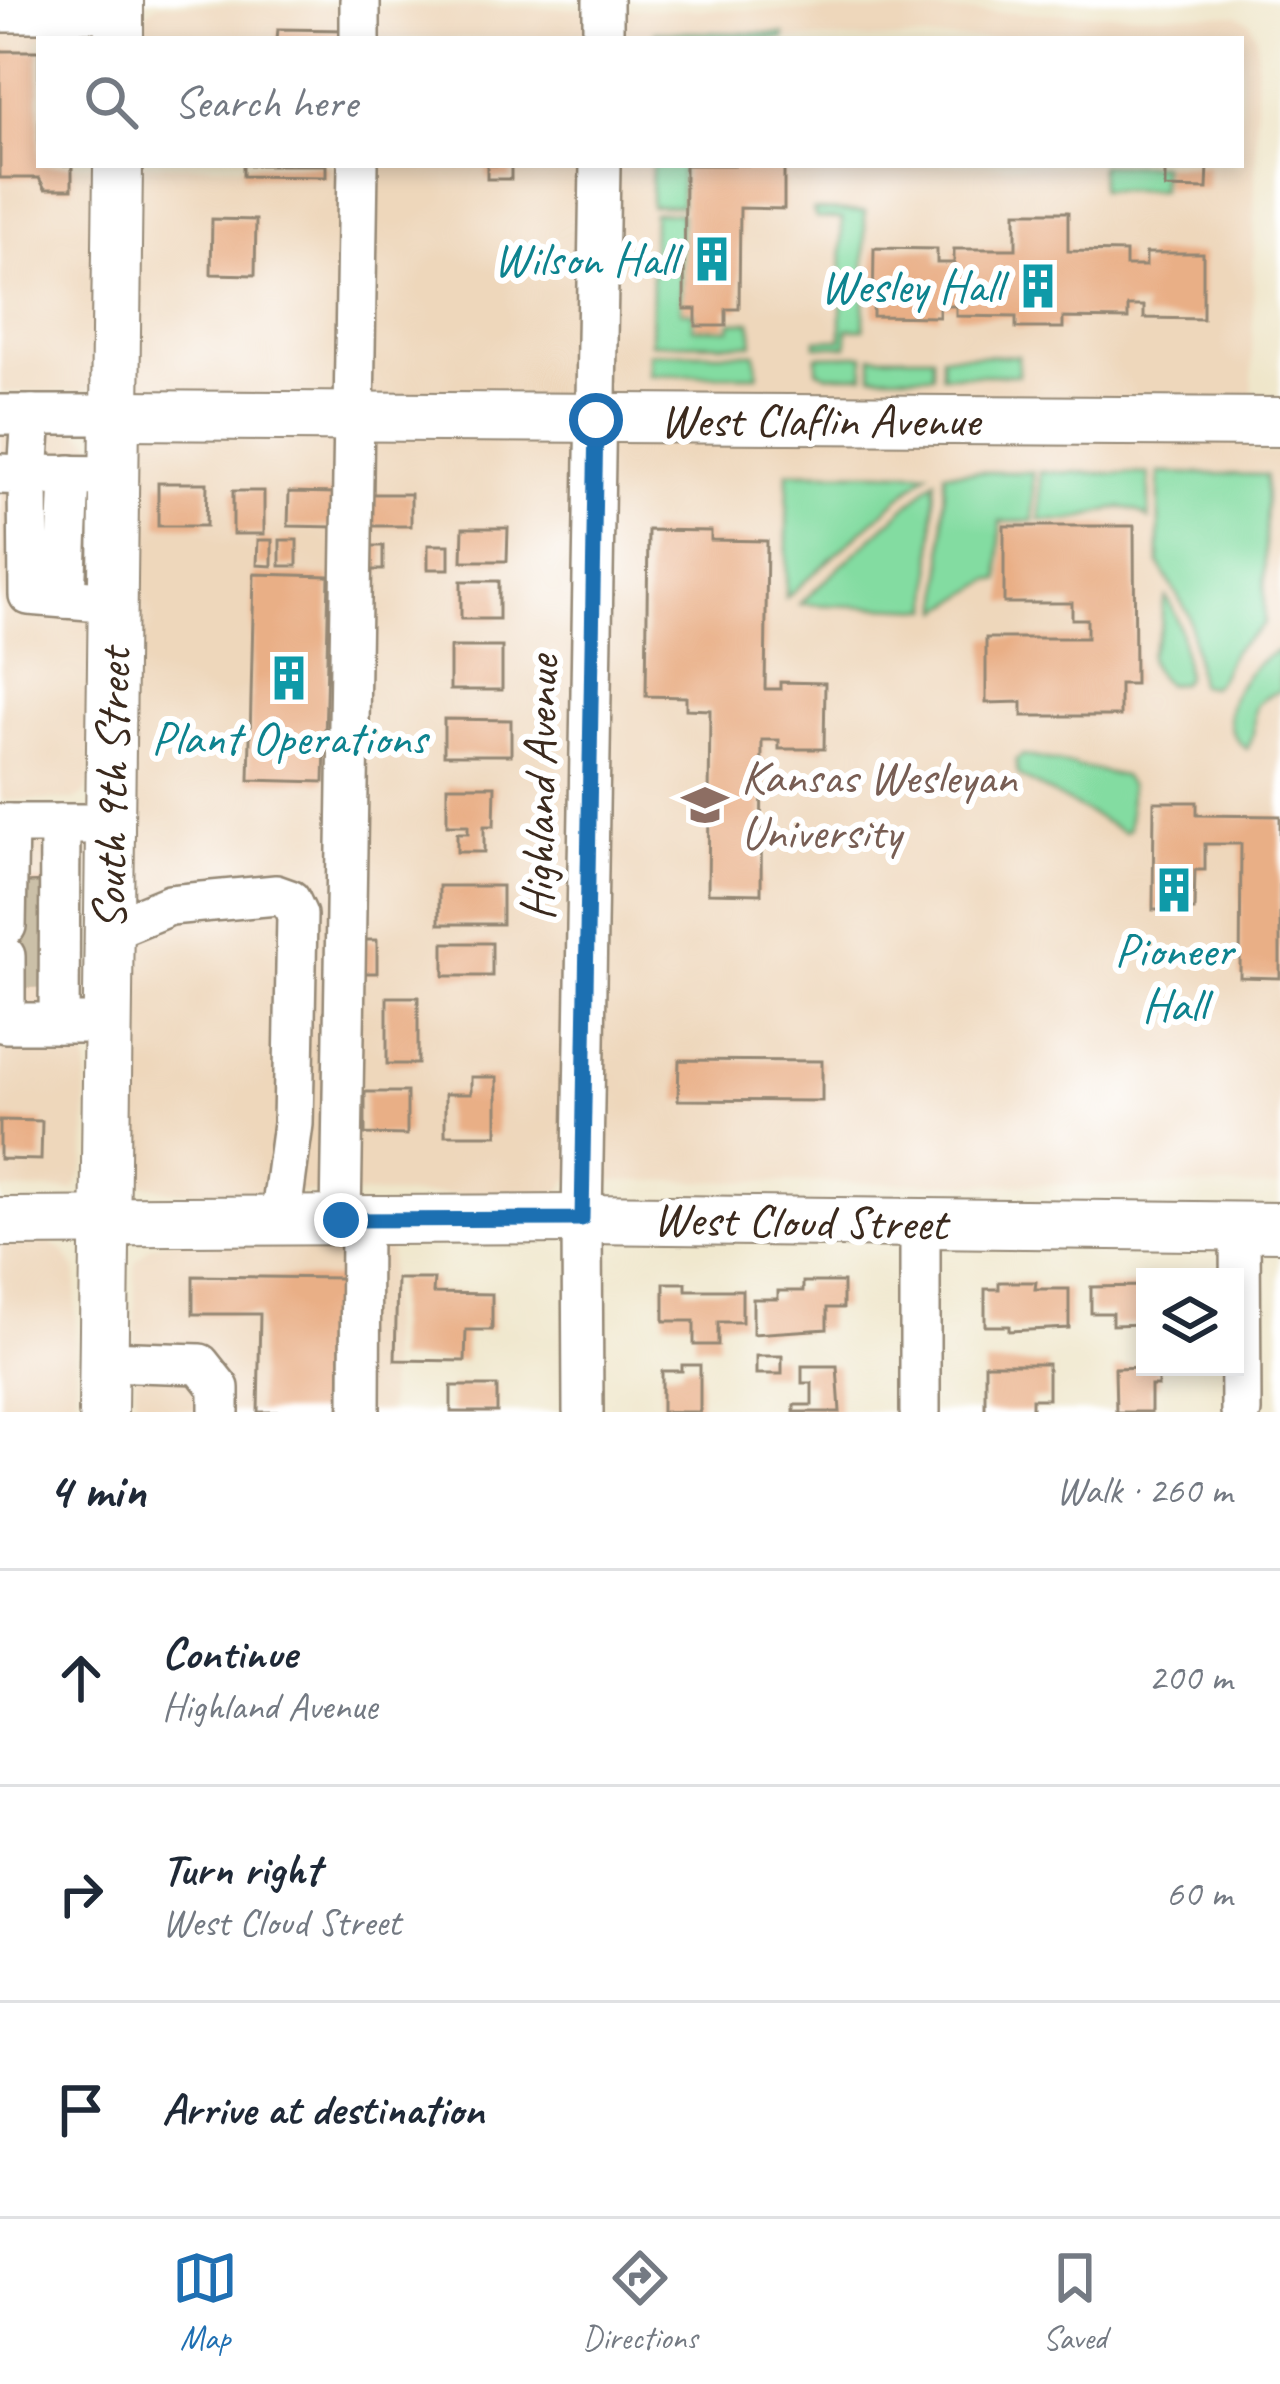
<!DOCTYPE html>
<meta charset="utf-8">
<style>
:root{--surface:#fff;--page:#f6f6f7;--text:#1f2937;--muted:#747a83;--line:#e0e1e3;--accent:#1f6fb2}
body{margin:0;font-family:Caveat,sans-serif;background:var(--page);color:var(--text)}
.controls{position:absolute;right:36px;bottom:36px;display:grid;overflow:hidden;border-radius:0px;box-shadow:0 6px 18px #0003}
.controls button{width:108px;height:108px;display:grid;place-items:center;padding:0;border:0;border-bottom:3px solid var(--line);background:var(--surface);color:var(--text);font:60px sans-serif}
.stop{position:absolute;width:36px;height:36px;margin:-27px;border:9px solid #1f6fb2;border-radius:50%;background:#fff}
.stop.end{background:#1f6fb2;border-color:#fff;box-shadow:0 3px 12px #0008}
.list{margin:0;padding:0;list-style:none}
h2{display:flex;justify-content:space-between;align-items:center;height:156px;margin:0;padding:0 48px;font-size:51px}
h2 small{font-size:39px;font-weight:400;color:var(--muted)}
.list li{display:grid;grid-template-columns:78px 1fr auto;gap:36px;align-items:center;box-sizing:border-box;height:216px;padding:0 48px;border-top:3px solid var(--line)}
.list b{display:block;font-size:45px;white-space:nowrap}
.list p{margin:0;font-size:39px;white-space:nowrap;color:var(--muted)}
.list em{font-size:39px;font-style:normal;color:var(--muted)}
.icon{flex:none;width:66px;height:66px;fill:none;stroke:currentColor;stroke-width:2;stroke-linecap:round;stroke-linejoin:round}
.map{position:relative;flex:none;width:1280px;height:1412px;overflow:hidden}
.search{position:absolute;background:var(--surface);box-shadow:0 6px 18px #0003;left:36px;right:36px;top:36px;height:132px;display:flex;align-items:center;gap:30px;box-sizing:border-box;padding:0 42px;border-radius:0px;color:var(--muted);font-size:45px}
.sheet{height:804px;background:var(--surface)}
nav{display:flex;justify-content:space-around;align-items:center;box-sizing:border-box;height:168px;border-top:3px solid var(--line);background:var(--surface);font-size:33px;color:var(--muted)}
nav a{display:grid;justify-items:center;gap:6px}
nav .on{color:var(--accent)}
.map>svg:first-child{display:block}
.built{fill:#eed7bb}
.green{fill:#83dca1;stroke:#5f8360;stroke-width:3}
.building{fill:#e9af86}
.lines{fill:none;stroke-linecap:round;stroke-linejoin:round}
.minor-tunnel{stroke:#cbc0a8;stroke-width:39;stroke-dasharray:39 20;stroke-linecap:butt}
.minor-casing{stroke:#958874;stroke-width:44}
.major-casing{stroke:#958874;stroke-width:52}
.minor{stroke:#fff;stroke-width:39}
.major{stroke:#fff;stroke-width:48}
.route{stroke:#1f6fb2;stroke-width:15}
.labels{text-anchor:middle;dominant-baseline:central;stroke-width:12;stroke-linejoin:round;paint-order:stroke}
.culture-label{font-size:48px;fill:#0d838f;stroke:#fff;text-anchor:end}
.street-label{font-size:48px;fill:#3b2a1e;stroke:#fff}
.education-label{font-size:48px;fill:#785e54;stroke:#fff;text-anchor:start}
</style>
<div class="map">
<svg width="1280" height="1412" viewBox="0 0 1280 1412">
<rect width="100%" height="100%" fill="#fff"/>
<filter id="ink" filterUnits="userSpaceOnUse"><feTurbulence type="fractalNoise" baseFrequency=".00833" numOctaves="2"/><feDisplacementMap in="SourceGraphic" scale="24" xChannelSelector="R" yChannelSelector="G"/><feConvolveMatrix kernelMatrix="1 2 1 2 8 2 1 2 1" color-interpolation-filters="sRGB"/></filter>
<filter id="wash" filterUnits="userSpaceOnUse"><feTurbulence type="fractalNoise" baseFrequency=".004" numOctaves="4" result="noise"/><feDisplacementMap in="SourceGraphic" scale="48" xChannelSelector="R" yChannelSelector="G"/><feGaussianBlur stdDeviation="2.7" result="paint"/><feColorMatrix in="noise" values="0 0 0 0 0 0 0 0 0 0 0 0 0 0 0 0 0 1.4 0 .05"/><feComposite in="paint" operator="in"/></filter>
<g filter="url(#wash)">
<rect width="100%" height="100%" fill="#efe6ca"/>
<g class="built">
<polygon points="159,4 1236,15 1250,22 1256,35 1257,52 1251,452 1280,453 1280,1187 568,1180 560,1192 545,1197 169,1191 143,1184 131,1174 125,1157 139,165 1241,165 1241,39 141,39 141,26 148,11"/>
<polygon points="78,22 97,39 39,39 39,165 100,165 94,386 82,392 0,392 0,23"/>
<polygon points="0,430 76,430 88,437 96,449 90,779 86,793 75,800 0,800"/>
<polygon points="0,833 69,833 91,847 85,1165 74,1190 0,1190"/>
<polygon points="173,1238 390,1243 388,1412 135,1412 135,1262 150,1247"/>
<polygon points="0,1242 48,1242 63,1251 76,1271 75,1412 0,1412"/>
</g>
<g class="green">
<polygon points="655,32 784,34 784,39 654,39"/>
<polygon points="652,165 681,165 681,206 651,206"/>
<rect x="1100" y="165" width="61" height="25"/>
<polygon points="813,210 865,212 864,329 847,329 847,346 816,346 816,340 841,339 842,219 816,218"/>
<polygon points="653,213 681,213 681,311 693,313 693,328 730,329 731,322 751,322 753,344 651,343"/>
<polygon points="649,353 755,353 758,375 649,375"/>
<polygon points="864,355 864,375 827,375 817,370 817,356"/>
<polygon points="942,355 1018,356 1018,375 942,375"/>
<rect x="872" y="356" width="61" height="19"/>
<polygon points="788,472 928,472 786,598"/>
<polygon points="945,472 1033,472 1033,521 1000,522 1000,580 991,580 942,610"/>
<path d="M1040,472L1149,474V519C1122,495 1101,516 1071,520C1061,521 1050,520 1040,520Z"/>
<path d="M1159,473L1266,475L1264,624C1256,635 1242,640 1233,652C1223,665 1225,677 1211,687L1199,685L1189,615L1159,564Z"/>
<polygon points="935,480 931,609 800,604"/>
<path d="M1166,597C1183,622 1183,649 1186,678L1181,683L1166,684C1137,654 1154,655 1161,627C1164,615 1159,609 1166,597Z"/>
<path d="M1280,650V691C1237,704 1264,724 1247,749C1205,719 1245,664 1280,650Z"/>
<polygon points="1023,755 1123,776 1130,786 1129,829 1124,832 1023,778 1018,774 1016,760"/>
</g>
<g id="blocks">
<g class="building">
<polygon points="278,29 346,30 346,39 277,39"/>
<polygon points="0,51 39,51 39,165 72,165 72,189 45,189 39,178 0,178"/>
<polygon points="243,165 326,165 326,177 243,176"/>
<rect x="487" y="165" width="24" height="14"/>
<polygon points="685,165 784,165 784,209 740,208 739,309 726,309 726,326 696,326 696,309 684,309"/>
<polygon points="1165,165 1208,165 1207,189 1165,188"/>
<polygon points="1016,212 1068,212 1068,251 1126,252 1126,266 1146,266 1146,253 1203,253 1203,319 1144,318 1144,306 1128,306 1128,319 1063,318 1063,328 1016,328 1016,317 956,316 956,306 939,306 939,317 873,316 874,248 937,249 937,263 954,263 954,249 1016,249"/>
<polygon points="212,219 256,220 255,275 211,274"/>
<polygon points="158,483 207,483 206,526 158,526"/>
<rect x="233" y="491" width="31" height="43"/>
<polygon points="289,492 336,493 335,527 288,526"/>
<rect x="365" y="494" width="46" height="32"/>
<polygon points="1004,526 1134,526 1135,684 1120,684 1120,716 1022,716 1022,702 986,703 986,638 1087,638 1087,619 1072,619 1072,603 1004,603"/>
<polygon points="463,528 508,528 507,561 462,561"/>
<polygon points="648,530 711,531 711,540 767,541 765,689 780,689 780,682 825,683 824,749 779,749 779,740 762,740 761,894 708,893 710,710 686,709 686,697 646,696"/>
<polygon points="258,540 272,540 272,566 257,565"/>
<rect x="280" y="540" width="17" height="26"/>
<rect x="428" y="545" width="21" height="24"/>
<rect x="360" y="546" width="23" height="24"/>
<polygon points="254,574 329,576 324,782 249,780"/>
<rect x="461" y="581" width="38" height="38"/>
<rect x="450" y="647" width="52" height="43"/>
<polygon points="444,719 511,720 511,755 444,755"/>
<polygon points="447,786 495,786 494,826 484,826 484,852 457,852 457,833 468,833 468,825 447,825"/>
<polygon points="1154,802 1197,802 1197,815 1280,816 1280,978 1240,977 1241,844 1205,844 1205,870 1195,870 1194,910 1153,910"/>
<polygon points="53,882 54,985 21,986 0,956 20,883"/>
<rect x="439" y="886" width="63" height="38"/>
<rect x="350" y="940" width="27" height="33"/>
<rect x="444" y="943" width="48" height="33"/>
<rect x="387" y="997" width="31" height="67"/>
<polygon points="679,1060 822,1061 822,1101 678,1100"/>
<polygon points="471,1077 497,1077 497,1135 445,1135 445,1094 471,1094"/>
<polygon points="365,1092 407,1092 407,1135 365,1134"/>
<polygon points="0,1120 42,1121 41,1160 0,1159"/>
<polygon points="193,1276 341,1278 339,1412 258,1412 260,1314 193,1314"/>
<polygon points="397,1279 434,1279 433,1293 492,1294 492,1330 466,1330 465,1361 395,1360"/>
<polygon points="803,1282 843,1282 843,1308 827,1308 827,1329 753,1334 753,1299 778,1299 778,1291 803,1291"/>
<polygon points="999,1282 1036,1282 1035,1289 1069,1289 1069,1328 1009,1331 1009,1326 985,1326 985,1289 999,1289"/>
<polygon points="664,1283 686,1283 686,1290 742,1290 742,1322 718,1322 718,1345 694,1345 694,1321 664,1321"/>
<polygon points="1145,1286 1145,1324 1112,1325 1112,1313 1091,1313 1091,1287"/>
<rect x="756" y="1356" width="26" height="18"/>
<polygon points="985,1364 1048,1364 1048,1399 1032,1399 1032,1412 985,1412"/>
<polygon points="682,1365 700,1365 700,1412 662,1412 662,1371 682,1371"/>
<polygon points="802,1366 837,1366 840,1412 794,1412 794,1405 812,1405 812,1383 802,1383"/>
<polygon points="1145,1367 1158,1367 1158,1386 1151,1386 1151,1412 1116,1412 1115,1368"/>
<rect x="451" y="1386" width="46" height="26"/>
</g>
</g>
</g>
<g filter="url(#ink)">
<use href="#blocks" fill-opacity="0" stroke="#958874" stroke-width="3"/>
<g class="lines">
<g class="minor-tunnel">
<polyline points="20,903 53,903"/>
<polyline points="5,938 53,937"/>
<polyline points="21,968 54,968"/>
</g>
<g class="minor-casing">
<g id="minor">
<polyline points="0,12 119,12"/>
<polyline points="360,39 360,0"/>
<polyline points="603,39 603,0"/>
<polyline points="0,415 116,415"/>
<polyline points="32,415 28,475 115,476"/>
<polyline points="0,474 28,475 29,595 113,602"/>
<polyline points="65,598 70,475"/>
<polyline points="0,824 86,824"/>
<polyline points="6,926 8,824"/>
<polyline points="109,930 170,905 276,895 290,900 297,915 293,1124 280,1221"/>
<polyline points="5,956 5,1023 83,1023"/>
<polyline points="59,1023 60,824"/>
<polyline points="341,1220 358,165"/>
<polyline points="1240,1227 1241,1412"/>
<polyline points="103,1361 200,1364 219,1388 219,1412"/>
<polyline points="360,1412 361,1220"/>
<polyline points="583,1412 582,1219 600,165"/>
<polyline points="920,1412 920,1223"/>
</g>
</g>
<g class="major-casing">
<g id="major">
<polyline points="119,39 119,0"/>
<polyline points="116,415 1280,422"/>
<polyline points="0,1222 582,1219 1280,1227"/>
<polyline points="103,1412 118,165"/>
</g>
</g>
<use href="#minor" class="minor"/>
<use href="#major" class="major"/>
</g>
</g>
<g class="lines" filter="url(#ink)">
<polyline class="route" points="341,1220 582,1219 596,420"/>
</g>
<defs>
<g id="building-bare" transform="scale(3.6)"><path d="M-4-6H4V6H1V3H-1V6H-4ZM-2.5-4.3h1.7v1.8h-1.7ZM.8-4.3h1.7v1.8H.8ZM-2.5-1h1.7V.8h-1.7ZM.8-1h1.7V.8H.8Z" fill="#0f9aa8" stroke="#fff" stroke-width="2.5" paint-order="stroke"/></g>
<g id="university-bare" transform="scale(3.6)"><path d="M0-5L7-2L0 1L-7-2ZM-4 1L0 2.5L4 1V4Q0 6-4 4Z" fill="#8d6e63" stroke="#fff" stroke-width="2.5" paint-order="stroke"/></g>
</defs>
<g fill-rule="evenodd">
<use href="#building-bare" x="712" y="259"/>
<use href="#building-bare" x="1038" y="286"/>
<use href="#building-bare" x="289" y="678"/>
<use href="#university-bare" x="705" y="805"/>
<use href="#building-bare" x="1174" y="890"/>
</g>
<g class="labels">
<g class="culture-label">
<text x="676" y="259">Wilson Hall</text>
<text x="1002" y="286">Wesley Hall</text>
<text x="289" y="738" text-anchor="middle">Plant Operations</text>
<text x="1174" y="950" text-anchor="middle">Pioneer<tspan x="1174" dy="55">Hall</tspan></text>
</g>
<g class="street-label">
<text x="820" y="420">West Claflin Avenue</text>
<text transform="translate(539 788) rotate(-89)">Highland Avenue</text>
<text transform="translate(111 789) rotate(-89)">South 9th Street</text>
<text transform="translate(800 1221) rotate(1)">West Cloud Street</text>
</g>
<g class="education-label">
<text x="741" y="777">Kansas Wesleyan<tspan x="741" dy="55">University</tspan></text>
</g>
</g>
</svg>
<div class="controls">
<button><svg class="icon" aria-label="layers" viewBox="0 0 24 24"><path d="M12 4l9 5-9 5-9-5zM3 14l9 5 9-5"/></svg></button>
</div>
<div class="stop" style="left:596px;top:420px"></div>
<div class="stop end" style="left:341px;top:1220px"></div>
<div class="search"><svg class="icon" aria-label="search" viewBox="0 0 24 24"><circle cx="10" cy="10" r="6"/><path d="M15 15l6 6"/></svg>Search here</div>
</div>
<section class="sheet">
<h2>4 min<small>Walk · 260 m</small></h2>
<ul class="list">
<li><svg class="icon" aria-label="ahead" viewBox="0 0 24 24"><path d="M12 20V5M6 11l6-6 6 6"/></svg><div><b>Continue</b><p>Highland Avenue</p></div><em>200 m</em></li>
<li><svg class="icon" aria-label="right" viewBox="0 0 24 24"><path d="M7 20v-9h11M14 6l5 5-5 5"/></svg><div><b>Turn right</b><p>West Cloud Street</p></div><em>60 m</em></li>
<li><svg class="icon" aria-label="arrive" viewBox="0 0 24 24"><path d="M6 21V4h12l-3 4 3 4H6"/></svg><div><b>Arrive at destination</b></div></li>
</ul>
</section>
<nav>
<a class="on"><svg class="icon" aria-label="map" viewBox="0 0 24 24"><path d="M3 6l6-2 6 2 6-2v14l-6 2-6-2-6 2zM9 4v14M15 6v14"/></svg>Map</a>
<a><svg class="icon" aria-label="directions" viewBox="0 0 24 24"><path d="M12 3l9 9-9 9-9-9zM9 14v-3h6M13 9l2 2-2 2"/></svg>Directions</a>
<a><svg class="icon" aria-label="saved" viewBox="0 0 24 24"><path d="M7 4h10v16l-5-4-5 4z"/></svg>Saved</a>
</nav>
